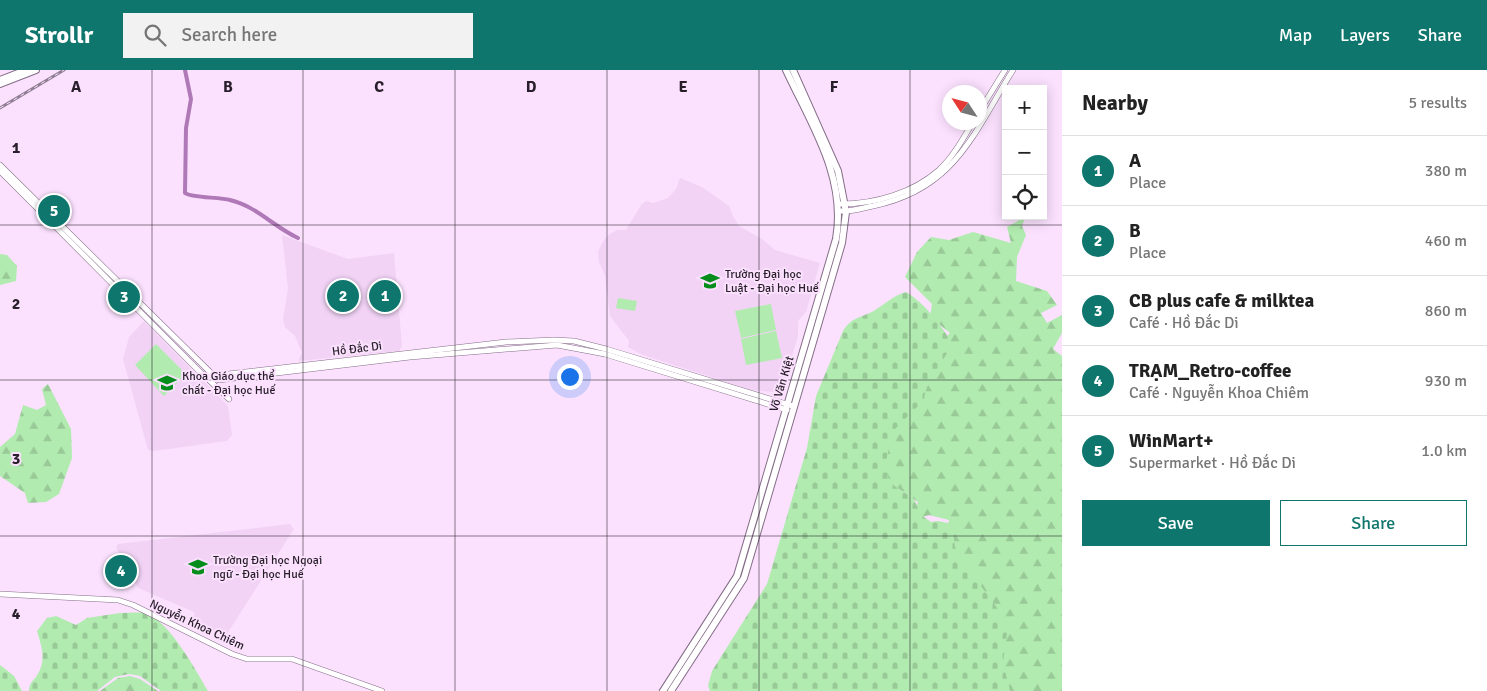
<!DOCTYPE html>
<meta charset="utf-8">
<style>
:root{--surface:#fff;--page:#f2f2f2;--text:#222;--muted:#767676;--line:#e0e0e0;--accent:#0f766e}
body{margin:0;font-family:Signika,sans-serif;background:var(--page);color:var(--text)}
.controls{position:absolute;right:15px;top:15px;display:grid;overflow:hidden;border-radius:0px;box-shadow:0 2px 12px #0003}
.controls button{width:45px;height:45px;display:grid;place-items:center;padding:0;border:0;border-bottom:1px solid var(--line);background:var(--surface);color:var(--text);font:25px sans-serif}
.compass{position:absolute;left:942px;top:15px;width:45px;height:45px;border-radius:50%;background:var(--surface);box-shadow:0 2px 12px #0003;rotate:306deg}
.you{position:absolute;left:569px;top:306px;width:18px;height:18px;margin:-12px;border:4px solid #fff;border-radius:50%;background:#1a73e8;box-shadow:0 0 0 8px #1a73e833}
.badge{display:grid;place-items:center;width:32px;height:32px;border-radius:50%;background:var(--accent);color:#fff;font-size:16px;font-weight:700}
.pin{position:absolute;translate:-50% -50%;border:2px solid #fff;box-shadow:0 1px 5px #0006}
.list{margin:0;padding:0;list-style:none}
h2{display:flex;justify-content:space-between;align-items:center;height:65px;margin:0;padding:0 20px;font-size:21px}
h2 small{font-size:16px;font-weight:400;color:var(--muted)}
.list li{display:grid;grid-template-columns:32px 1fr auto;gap:15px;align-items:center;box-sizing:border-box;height:70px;padding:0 20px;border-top:1px solid var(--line)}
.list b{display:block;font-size:19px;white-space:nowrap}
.list p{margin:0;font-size:16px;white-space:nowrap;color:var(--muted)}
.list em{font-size:16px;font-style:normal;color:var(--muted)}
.actions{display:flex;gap:10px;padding:15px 20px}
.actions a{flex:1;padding:11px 0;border:1px solid var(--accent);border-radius:0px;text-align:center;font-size:18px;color:var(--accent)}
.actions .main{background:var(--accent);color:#fff}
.icon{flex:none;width:28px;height:28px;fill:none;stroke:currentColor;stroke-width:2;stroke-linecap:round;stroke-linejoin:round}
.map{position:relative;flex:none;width:1062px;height:621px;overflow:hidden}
header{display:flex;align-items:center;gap:30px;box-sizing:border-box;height:70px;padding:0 25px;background:var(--accent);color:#fff}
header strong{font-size:24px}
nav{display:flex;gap:28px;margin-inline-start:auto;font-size:18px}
.search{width:350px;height:45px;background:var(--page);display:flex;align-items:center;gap:12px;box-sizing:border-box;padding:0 18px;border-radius:0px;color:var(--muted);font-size:19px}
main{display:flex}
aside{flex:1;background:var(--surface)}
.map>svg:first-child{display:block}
.built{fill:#f2d3f6}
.forest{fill:url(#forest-firs)}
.cemetery{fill:url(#cemetery-stones)}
.garden{fill:#b1ebaf}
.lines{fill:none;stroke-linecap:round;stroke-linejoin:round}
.canal{stroke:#af79b7;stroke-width:4}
.tertiary-casing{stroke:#846d87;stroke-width:6}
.primary-casing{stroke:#846d87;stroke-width:8}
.tertiary{stroke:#fff;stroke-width:5}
.primary{stroke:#fff;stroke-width:6}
.rail-casing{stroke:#8f7e92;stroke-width:3}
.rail{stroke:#fbe1fe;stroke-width:1;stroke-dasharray:4;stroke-linecap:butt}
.grid{fill:none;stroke:#271e29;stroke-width:1;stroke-opacity:0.55}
.labels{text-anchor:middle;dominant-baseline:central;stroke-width:4;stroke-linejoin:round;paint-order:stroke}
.poi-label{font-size:12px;fill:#271e29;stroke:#fbe1fe;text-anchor:start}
.street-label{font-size:12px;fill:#271e29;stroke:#fbe1fe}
.grid-label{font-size:16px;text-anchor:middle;font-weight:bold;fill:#271e29;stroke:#fbe1fe;stroke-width:4;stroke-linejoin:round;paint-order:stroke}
</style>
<header>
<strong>Strollr</strong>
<div class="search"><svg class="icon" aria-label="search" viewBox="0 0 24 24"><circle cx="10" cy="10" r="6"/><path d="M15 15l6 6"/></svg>Search here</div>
<nav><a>Map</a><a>Layers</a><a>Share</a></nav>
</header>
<main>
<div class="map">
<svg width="1062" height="621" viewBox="0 0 1062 621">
<defs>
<pattern id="forest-firs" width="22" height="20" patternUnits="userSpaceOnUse" patternTransform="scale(1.25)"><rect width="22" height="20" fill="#b1ebaf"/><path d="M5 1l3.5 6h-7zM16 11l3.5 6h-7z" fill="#98c997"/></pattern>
<pattern id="cemetery-stones" width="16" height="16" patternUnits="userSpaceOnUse" patternTransform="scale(1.25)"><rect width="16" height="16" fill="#b1ebaf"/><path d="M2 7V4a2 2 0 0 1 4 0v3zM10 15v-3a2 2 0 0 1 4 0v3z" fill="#98c997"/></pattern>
</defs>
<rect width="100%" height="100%" fill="#fbe1fe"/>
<g class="built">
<polygon points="680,108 702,117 729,136 733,146 739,156 762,169 775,180 820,193 806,242 798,251 798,266 783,318 773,322 751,320 643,285 628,277 629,271 610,246 605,206 599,192 598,182 602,173 607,166 617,160 626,160 641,135 646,131 653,133 668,128 676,119"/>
<polygon points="282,165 348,189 394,183 402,276 399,281 298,291 302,283 295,266 285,257 283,250 288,218"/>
<polygon points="144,251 228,336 232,365 227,371 154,381 148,380 123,289 129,267"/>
<polygon points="290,454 294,459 225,567 195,551 194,542 138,518 116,477 118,474"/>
</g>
<g class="forest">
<polygon points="1025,147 1022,156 1026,165 1017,187 1016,211 1047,221 1057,235 1041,243 1047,253 1062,245 1062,263 1053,279 1062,286 1062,621 1011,621 984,615 945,466 949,450 929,445 913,450 918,432 896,417 880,422 883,346 915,322 941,272 950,263 930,247 932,234 905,207 917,182 931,167 949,170 973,162 1011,173 1007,157"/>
<polygon points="0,184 7,185 17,196 16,211 0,215"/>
<polygon points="48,314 71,359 72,388 59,424 46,432 28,433 25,423 0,406 0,377 15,364 23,335 37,340 46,335 42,319"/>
<polygon points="130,606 140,609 158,621 100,621 118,608"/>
</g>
<g class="cemetery">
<path d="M906,222C923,232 943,256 952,274C943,293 926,310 924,330L896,358L890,372L885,397L890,413L914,429L921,445L931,452L938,451L948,453L953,462L955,477L964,493L1000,542L1007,563L1003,592L1010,621H710L708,616L712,601L767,514L807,378L816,326L843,261C851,248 859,248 872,242C884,235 892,226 906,222Z"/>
<path d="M120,543C128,543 137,542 144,543C168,548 196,601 208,621H161L140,606L129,604L115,607L97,621H29C29,614 32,612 36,607C47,591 42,578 37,561L47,548L56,546L76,555L87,548Z"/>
<polygon points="0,595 14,606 22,621 0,621"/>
</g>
<g class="garden">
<polygon points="618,228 637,231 635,241 616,238"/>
<polygon points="771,234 776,260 741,268 735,241"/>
<polygon points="776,261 782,288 746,295 741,269"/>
<polygon points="156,274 186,304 164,326 135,295"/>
</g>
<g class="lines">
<path class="canal" d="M185,0L191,29L186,58L185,123C191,128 220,127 230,130C256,136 274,157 298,168"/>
<g class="tertiary-casing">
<g id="tertiary">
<polyline points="979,42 1005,0"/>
<polyline points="0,95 212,304 220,305 506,272 554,270 574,271 606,279 793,336"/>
<polyline points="0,101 202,304 219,310 410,287 557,275 605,284 787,340"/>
<path d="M841,134C875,134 913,123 939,100C953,87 963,69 973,52"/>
<path d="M839,141C851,142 862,138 873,136C955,119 973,64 1013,0"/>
<polyline points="208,309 229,329"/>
<polyline points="0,524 118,530 133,535 232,584 247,589 292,589 382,621"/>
</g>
</g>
<g class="primary-casing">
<g id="primary">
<polyline points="0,10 26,0"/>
<polyline points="0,14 36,0"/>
<path d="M663,621L737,506L836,169C847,107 811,54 786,0"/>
<polyline points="671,621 744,508 842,173 846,142 838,101 793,0"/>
</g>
</g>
<use href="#tertiary" class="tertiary"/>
<use href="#primary" class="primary"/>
<g class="rail-casing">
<polyline id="rail" points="0,38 64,0"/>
</g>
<use href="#rail" class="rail"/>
</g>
<path class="grid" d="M152,0V621M303,0V621M455,0V621M607,0V621M759,0V621M910,0V621M0,155H1062M0,310H1062M0,466H1062"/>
<defs>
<g id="university-bare" transform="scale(1.5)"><path d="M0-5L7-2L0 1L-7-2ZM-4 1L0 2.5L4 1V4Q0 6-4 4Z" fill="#068d1c" stroke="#fbe1fe" stroke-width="2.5" paint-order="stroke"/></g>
</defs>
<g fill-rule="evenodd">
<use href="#university-bare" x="710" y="211"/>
<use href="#university-bare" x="167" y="313"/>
<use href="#university-bare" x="198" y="497"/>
</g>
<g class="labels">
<g class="poi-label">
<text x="725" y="204">Trường Đại học<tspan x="725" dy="14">Luật - Đại học Huế</tspan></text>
<text x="182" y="306">Khoa Giáo dục thể<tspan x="182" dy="14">chất - Đại học Huế</tspan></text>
<text x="213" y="490">Trường Đại học Ngoại<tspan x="213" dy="14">ngữ - Đại học Huế</tspan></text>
</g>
<g class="street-label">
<text transform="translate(357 279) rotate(-7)">Hồ Đắc Di</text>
<text transform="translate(782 314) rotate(-73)">Võ Văn Kiệt</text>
<text transform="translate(197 555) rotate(25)">Nguyễn Khoa Chiêm</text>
</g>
</g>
<g class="grid-label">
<text x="76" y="22">A</text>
<text x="228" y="22">B</text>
<text x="379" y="22">C</text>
<text x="531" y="22">D</text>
<text x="683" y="22">E</text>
<text x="834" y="22">F</text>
<text x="16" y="83">1</text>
<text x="16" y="239">2</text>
<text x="16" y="394">3</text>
<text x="16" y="549">4</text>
</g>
</svg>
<div class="controls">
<button>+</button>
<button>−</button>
<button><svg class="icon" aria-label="locate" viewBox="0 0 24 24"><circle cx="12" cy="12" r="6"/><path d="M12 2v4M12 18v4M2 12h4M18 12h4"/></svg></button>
</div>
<svg class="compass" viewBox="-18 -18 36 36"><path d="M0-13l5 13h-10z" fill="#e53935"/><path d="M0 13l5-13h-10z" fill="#767676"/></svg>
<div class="you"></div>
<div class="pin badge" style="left:385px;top:226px">1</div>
<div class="pin badge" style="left:343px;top:226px">2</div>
<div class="pin badge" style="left:124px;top:227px">3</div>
<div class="pin badge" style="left:121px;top:501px">4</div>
<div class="pin badge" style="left:54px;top:141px">5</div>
</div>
<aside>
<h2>Nearby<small>5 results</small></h2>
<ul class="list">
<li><span class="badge">1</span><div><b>A</b><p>Place</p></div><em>380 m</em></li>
<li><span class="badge">2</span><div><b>B</b><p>Place</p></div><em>460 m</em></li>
<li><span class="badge">3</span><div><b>CB plus cafe &amp; milktea</b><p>Café · Hồ Đắc Di</p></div><em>860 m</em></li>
<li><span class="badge">4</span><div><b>TRẠM_Retro-coffee</b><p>Café · Nguyễn Khoa Chiêm</p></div><em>930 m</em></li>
<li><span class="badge">5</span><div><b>WinMart+</b><p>Supermarket · Hồ Đắc Di</p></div><em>1.0 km</em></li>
</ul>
<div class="actions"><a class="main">Save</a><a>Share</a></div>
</aside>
</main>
